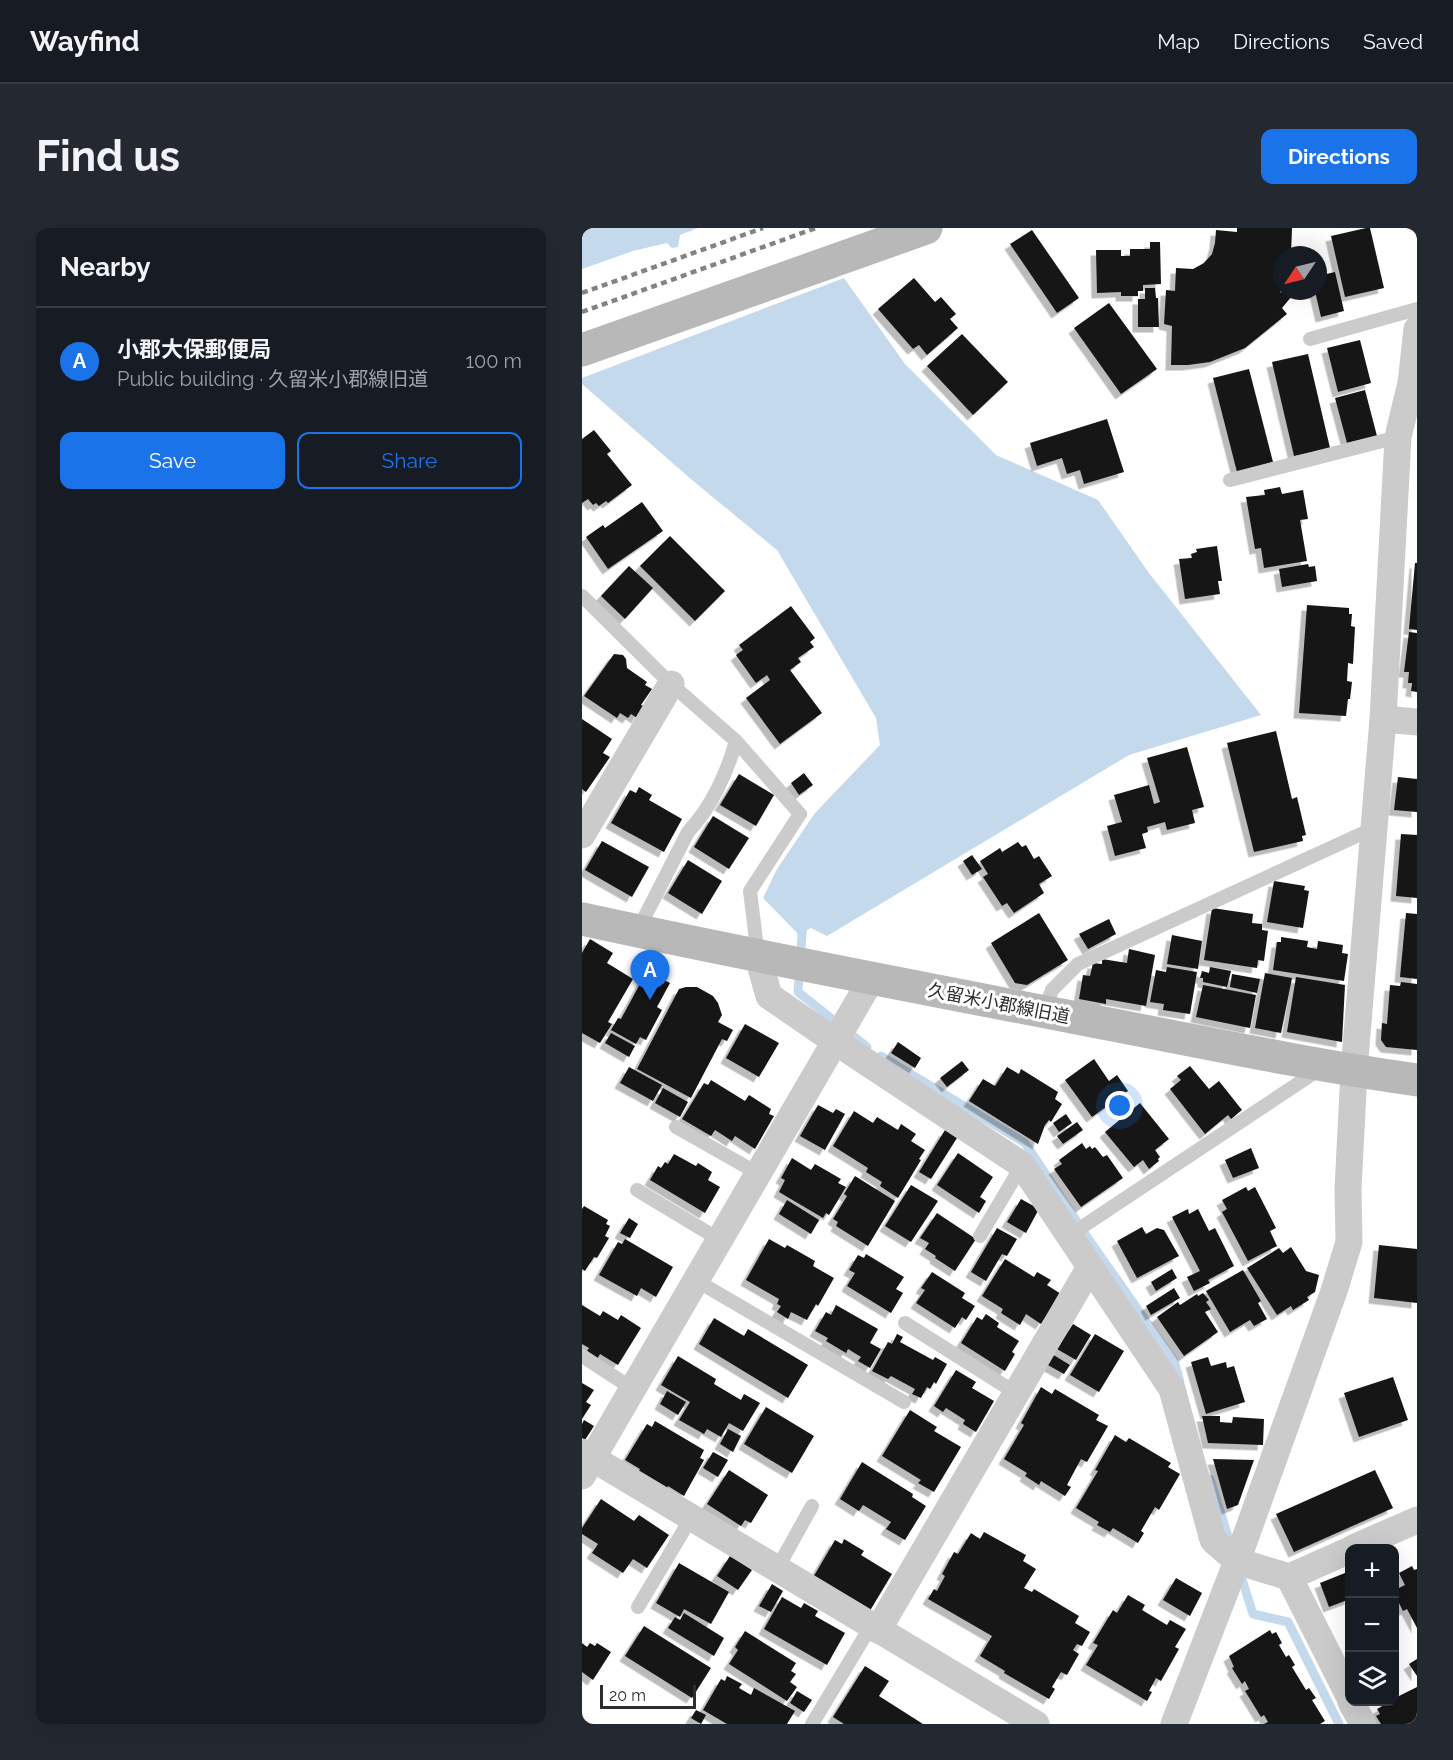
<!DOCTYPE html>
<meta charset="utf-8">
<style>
:root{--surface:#171b24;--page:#242831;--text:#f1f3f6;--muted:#9ea1a6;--line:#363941;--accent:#1a73e8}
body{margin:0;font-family:Raleway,"Noto Sans JP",sans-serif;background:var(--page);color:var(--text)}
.controls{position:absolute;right:18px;bottom:18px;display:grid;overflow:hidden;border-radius:12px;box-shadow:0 6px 24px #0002}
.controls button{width:54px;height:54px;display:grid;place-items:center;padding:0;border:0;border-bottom:2px solid var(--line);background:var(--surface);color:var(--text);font:30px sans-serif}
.compass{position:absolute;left:691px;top:18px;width:54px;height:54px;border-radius:50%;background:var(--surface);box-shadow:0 6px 24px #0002;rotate:235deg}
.scale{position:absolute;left:18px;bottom:15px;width:96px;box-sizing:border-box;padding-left:6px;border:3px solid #2e2e2e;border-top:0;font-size:16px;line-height:21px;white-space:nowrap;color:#2e2e2e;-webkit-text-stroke:4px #fff;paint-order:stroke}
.you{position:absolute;left:538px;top:878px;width:21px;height:21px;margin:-15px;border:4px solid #fff;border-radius:50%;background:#1a73e8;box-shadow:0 0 0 9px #1a73e833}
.badge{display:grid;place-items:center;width:39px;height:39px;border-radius:50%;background:var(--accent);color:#fff;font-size:20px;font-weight:700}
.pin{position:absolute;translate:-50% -50px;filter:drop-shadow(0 2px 3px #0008)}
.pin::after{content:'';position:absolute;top:32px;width:21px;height:18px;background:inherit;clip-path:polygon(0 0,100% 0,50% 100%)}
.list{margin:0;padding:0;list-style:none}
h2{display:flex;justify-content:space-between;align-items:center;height:78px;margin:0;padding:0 24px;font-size:26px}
h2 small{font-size:20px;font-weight:400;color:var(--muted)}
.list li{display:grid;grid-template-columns:39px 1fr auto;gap:18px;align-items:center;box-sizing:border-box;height:108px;padding:0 24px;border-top:2px solid var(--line)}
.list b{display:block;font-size:22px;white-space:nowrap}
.list p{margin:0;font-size:20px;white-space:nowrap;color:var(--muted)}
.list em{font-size:20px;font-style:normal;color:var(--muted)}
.actions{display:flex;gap:12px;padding:18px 24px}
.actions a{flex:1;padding:14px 0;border:2px solid var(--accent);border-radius:12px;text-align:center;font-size:21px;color:var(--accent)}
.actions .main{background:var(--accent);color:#fff}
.icon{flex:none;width:33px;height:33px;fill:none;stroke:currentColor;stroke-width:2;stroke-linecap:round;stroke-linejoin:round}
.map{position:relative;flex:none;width:835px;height:1496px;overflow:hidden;border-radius:12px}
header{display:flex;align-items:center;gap:36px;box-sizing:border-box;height:84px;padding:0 30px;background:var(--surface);border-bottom:2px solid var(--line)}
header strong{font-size:28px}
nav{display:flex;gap:33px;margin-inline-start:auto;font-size:21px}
.intro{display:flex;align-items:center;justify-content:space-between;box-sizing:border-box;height:144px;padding:0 36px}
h1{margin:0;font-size:42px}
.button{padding:15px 27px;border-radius:12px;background:var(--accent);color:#fff;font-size:21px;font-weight:700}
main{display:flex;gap:36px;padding:0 36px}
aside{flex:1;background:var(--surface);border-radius:12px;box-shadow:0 6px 24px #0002}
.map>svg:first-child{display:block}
.water{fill:#c5d9ed}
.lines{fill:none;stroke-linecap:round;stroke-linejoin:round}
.stream{stroke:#c5d9ed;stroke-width:9}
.building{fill:#151515;filter:url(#shadow)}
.lane{stroke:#cbcbcb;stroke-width:14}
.street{stroke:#cbcbcb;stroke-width:27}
.secondary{stroke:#b8b8b8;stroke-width:33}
.rail{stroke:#838383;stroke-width:4.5;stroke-dasharray:6 4.5;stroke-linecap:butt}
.labels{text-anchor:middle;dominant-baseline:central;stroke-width:6;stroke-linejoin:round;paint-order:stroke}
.street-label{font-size:18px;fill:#2e2e2e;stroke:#fff}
</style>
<header>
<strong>Wayfind</strong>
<nav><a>Map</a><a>Directions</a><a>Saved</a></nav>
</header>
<div class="intro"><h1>Find us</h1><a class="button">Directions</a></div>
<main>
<aside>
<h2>Nearby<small></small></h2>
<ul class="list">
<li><span class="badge">A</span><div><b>小郡大保郵便局</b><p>Public building · 久留米小郡線旧道</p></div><em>100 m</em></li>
</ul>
<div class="actions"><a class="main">Save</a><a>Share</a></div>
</aside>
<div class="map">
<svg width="835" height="1496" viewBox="0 0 835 1496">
<defs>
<filter id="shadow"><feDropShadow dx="-5.5" dy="5.5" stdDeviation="0" flood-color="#0004"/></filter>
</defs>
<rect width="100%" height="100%" fill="#fff"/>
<g class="water">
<polygon points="0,0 116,0 98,7 96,19 90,20 85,15 51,23 0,41"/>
<polygon points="262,50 323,136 414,227 516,272 567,345 679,487 547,527 245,708 229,700 216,706 181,670 195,641 233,585 298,517 294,490 195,322 110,252 0,156 0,150"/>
</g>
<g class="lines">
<g class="stream">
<polyline points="221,693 216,764 285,819"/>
<polyline points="299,828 443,915 505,1009 592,1133 598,1154"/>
<polyline points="628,1251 649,1318"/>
<polyline points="658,1345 671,1386 706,1394 757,1496"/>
</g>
</g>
<g class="building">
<polygon points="655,0 710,0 709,27 700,27 700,58 698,64 710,68 700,80 705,86 663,120 628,134 606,137 589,137 590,98 582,96 584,62 593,63 594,40 611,41 622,35 630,26 633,15 634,2 655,4"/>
<polygon points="784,0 788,0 802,60 763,69 749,8"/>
<polygon points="450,2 497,70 475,85 428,16"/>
<polygon points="568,14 578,14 579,56 561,57 561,63 556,63 556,68 539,68 539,64 515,65 514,22 539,22 539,28 548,28 548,21 568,21"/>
<polygon points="753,44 762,83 739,89 733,63 736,63 736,48"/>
<polygon points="332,50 353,74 359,69 374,86 368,91 376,100 345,127 337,117 331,121 296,81"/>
<polygon points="563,60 573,60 574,70 576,70 577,99 556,99 556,71 563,71"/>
<polygon points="527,75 575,141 539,166 492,100"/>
<polygon points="380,106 426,154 391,187 345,138"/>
<polygon points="778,112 789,155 756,164 745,120"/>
<polygon points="726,126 748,220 712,228 690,134"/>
<polygon points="667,141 691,234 655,244 631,150"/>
<polygon points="783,162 795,208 765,215 753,170"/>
<polygon points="525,191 542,244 502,256 498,242 485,246 480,230 455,238 448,215"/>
<polygon points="12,202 29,223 25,226 50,257 26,275 24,273 17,278 14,275 11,277 6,271 0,275 0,211"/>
<polygon points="698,259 700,266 721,262 726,291 718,292 725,333 682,340 679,320 673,321 664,269 683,267 682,262"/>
<polygon points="60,274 81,303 26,341 4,309 21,297 23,300"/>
<polygon points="88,308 143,363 113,393 58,338"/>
<polygon points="635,318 640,353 636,353 638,366 603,371 597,331 610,330 609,326 615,324 614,321"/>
<polygon points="833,335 835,335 835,402 827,401"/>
<polygon points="726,336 727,339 733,338 735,353 700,359 697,341"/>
<polygon points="47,338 71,360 43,391 19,368"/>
<polygon points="725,377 767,380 767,386 770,386 769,398 773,399 771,436 766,435 765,453 770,454 768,471 766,471 764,488 717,485"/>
<polygon points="209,378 233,410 228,414 232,419 216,430 219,434 208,442 240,485 198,516 164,470 188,452 185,447 174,455 154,427 161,422 157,417"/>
<polygon points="827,404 835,405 835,464 829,463 830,455 826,455 827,444 822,444"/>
<polygon points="32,426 41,427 44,431 45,440 65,454 63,457 70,461 59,477 62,478 55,490 49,486 46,490 38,485 35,490 2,468"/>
<polygon points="0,491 30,511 21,525 28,529 4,564 0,561"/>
<polygon points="694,503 710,571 715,569 724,607 720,608 721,613 672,624 645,515"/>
<polygon points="605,519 622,579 610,582 613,595 585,602 583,594 565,599 566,604 560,606 564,620 533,628 525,598 540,594 532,567 567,557 572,576 578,574 565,530"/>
<polygon points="222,545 231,557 217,567 209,555"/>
<polygon points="157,546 192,567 174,598 138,577"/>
<polygon points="816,549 835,551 835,584 812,582"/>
<polygon points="57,559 70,567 67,572 100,591 82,624 29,595 48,562 54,565"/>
<polygon points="131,588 167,610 147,641 112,619"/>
<polygon points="819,606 835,607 835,670 814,668"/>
<polygon points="20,613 67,639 50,669 3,642"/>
<polygon points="436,614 440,619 444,617 452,631 457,628 470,648 457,656 462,665 432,685 425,675 420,678 401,649 406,646 398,633 418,620 420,624"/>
<polygon points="390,627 400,641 390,647 381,633"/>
<polygon points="106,632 140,653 120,686 86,665"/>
<polygon points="692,653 723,658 722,662 727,663 721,700 685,694"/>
<polygon points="630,680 671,686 670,695 680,696 680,702 686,703 682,733 676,732 675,740 622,732"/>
<polygon points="457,685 486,732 445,757 433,755 409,715"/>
<polygon points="824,685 835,686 835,751 818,749"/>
<polygon points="527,691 534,706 506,721 497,706"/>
<polygon points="590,707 620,713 616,741 585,736"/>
<polygon points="699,709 726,713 725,719 735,721 736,713 761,717 760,725 766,726 762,753 691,742 695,714 699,714"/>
<polygon points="8,711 31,725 25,735 51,751 26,794 30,796 18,815 0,805 0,725"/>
<polygon points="547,721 573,727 564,778 524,771 524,776 497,771 501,747 508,748 511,735 520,736 520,731 545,735"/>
<polygon points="585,739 615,744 608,786 581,782 582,776 568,774 574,742 584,744"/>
<polygon points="628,739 649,743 645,759 621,754 621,750 618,750 620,743 627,745"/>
<polygon points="65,743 88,755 75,779 80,782 64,812 58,809 54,816 29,802 36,790 39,791"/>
<polygon points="683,745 710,750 699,805 673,800"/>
<polygon points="650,746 678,751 675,765 648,759"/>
<polygon points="714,749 763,757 760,814 705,804"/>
<polygon points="819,754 835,756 835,822 804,819 799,812 800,795 805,796 808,757 818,758"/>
<polygon points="621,757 674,767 668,800 614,789"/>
<polygon points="104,759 115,759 131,768 136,775 140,787 136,794 151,802 145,813 140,811 109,870 55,841 97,761"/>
<polygon points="163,796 197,815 177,849 144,830"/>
<polygon points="29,805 53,818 47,829 23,815"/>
<polygon points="316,814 339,830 333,840 309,825"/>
<polygon points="512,831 527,853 535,847 546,863 510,889 483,852"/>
<polygon points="380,833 387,842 365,859 358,850"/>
<polygon points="608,838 627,861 637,853 660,882 649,891 646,887 623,906 588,861 599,852 595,848"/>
<polygon points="47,839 80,857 71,873 38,855"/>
<polygon points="425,839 437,846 439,841 476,864 473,871 480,876 469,894 467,892 463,897 456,916 387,873 401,851 413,858"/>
<polygon points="129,852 163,873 167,867 189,881 187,886 192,888 173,921 153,908 150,913 133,902 129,908 100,891 122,855 126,857"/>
<polygon points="81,860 106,874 98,889 73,875"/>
<polygon points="558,875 587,911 573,922 578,929 576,931 577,933 567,941 561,932 552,939 523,904"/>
<polygon points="236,877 251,885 254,881 263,886 243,922 218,908"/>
<polygon points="272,883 291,895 295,889 316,902 319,896 334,906 329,913 343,922 337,931 339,932 316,970 298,958 300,954 284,944 286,940 251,918"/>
<polygon points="484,886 490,895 477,904 471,895"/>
<polygon points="495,894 501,902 481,916 475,908"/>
<polygon points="363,902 375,910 349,951 337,944"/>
<polygon points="500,915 504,921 508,918 510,921 513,919 521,929 525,927 541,950 499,979 472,941 480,936 477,932"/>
<polygon points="669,920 677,940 651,950 643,932"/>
<polygon points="376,925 411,949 398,969 404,973 397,985 355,957"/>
<polygon points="92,926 114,938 116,935 130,944 126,952 138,959 123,985 68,952 76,938 79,940 83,934 86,936"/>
<polygon points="210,930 229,942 233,936 259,951 256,955 264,959 247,987 244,985 241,990 197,964 203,952 199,950"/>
<polygon points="273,948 313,973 286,1018 254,998 256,994 251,991 265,968 262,966"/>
<polygon points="329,957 356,973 329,1014 303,998"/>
<polygon points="664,959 666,963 673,959 694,1000 688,1003 695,1018 666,1033 640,984 645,981 640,972"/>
<polygon points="439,971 457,981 444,1005 425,994"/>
<polygon points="205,972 237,992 229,1006 197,986"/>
<polygon points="2,978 26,992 24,996 28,998 23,1008 27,1010 15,1030 12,1029 3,1043 0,1041 0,981"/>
<polygon points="606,981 607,986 616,981 627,1003 633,1000 652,1038 626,1052 628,1055 612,1063 605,1049 618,1043 590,989"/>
<polygon points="355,985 394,1011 373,1043 353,1030 354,1028 343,1021 347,1015 338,1010"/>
<polygon points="47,990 56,996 48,1010 38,1005"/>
<polygon points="560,999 564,1006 575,1000 582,1002 597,1028 555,1050 535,1013"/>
<polygon points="415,1000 435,1011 425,1028 420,1026 404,1053 389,1044"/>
<polygon points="43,1011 91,1039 74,1069 59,1060 55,1068 17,1047 36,1014 40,1016"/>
<polygon points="187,1011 203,1020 205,1017 233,1033 231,1038 252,1050 236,1078 234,1076 225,1092 209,1084 206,1091 195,1084 199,1078 195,1076 197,1071 164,1052"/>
<polygon points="797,1017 835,1021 835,1075 792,1070"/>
<polygon points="709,1019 724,1043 737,1047 733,1064 725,1069 727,1072 711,1082 709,1078 695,1087 665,1040 697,1020 701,1025"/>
<polygon points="284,1026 322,1049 314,1061 321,1065 309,1085 265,1058 273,1045 267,1042 276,1027 282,1030"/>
<polygon points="423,1031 452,1049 455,1044 469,1052 465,1057 479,1066 459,1096 444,1086 438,1097 419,1085 421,1081 400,1068"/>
<polygon points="590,1041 595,1050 574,1063 569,1054"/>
<polygon points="661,1042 679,1073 676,1075 685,1091 672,1098 668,1092 648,1104 624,1063"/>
<polygon points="350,1044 383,1065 380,1070 393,1078 384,1092 380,1089 373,1100 334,1075 343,1062 339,1060"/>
<polygon points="592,1060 598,1070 569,1087 564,1078"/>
<polygon points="621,1065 627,1072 624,1074 629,1081 623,1084 636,1104 602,1128 575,1089 596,1074 598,1077 615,1066 616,1068"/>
<polygon points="0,1077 18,1088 21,1083 36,1092 39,1087 59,1100 36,1137 18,1126 15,1131 5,1123 7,1120 0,1116"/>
<polygon points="254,1077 296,1101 288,1115 299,1121 288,1140 276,1133 279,1129 266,1121 264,1125 244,1113 246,1110 233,1103 244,1084 249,1087"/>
<polygon points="404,1086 417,1095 415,1099 437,1113 430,1124 433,1126 423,1143 379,1115 395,1089 400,1092"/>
<polygon points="132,1090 162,1108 166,1101 226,1137 206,1170 117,1116"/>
<polygon points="491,1096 509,1107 494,1132 475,1121"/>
<polygon points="315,1106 321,1109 318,1114 351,1132 353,1129 365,1136 354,1156 352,1154 348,1161 345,1159 339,1170 330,1166 333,1161 309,1148 306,1151 290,1143 306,1114 310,1116"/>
<polygon points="513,1106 542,1123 517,1164 488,1147"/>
<polygon points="470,1126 488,1137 482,1146 464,1136"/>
<polygon points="96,1128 134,1151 132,1156 159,1172 162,1166 178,1175 161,1203 147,1195 139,1209 125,1201 122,1206 97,1192 108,1174 79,1157"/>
<polygon points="626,1129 629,1138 644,1134 645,1140 652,1138 663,1174 624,1186 609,1134"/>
<polygon points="374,1142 394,1154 390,1160 412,1173 394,1204 381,1196 383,1192 364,1180 361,1184 352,1178"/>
<polygon points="811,1149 826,1192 777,1209 762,1165"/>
<polygon points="0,1155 12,1162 4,1174 9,1177 0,1191"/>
<polygon points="459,1159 470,1166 473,1161 517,1187 514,1192 526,1198 505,1234 499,1231 485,1257 489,1259 483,1268 459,1253 457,1257 443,1248 445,1245 422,1231 442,1197 439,1195"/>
<polygon points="85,1163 104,1174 96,1187 78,1176"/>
<polygon points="184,1179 232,1208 210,1245 162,1216"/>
<polygon points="328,1182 355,1199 352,1203 379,1219 352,1264 336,1255 339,1252 300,1228"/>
<polygon points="620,1188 638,1188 638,1194 650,1195 651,1189 682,1191 681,1217 626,1215"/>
<polygon points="2,1192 12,1198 3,1212 0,1210 0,1196"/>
<polygon points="73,1193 122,1222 118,1230 122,1232 102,1268 86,1258 83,1264 55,1247 58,1241 43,1232 65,1196 70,1199"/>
<polygon points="146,1201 159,1208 151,1224 138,1216"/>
<polygon points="533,1207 544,1214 547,1210 589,1235 586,1239 598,1246 577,1282 573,1279 559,1303 562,1305 556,1315 531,1300 528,1304 515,1297 517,1294 494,1280 516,1243 513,1242"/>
<polygon points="131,1224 146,1232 136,1249 121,1240"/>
<polygon points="631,1231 672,1232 656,1277 645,1281"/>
<polygon points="280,1234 331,1266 330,1269 344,1278 323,1312 304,1301 309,1294 281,1277 277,1283 258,1271"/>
<polygon points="147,1242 186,1267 169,1295 163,1292 159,1298 125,1276"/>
<polygon points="793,1242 811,1280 712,1324 694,1286"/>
<polygon points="19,1271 52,1293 57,1287 87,1307 65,1340 51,1331 41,1345 10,1325 16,1316 0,1306 0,1300"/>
<polygon points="402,1304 444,1327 441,1333 454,1341 442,1360 450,1364 452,1361 497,1388 493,1395 508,1404 500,1418 495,1416 491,1422 497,1426 485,1447 479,1444 470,1459 473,1461 467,1471 422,1445 423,1443 398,1428 410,1408 346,1371 352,1361 355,1363 363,1348 360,1346 372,1324 376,1326 389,1305 398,1311"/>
<polygon points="262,1311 282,1323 279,1327 310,1346 286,1386 229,1353 253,1312 260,1316"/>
<polygon points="148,1328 170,1342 156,1362 135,1348"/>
<polygon points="97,1335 147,1364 129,1396 102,1381 98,1389 74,1375"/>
<polygon points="830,1338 832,1342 835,1341 835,1400 825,1381 821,1383 813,1367 817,1364 815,1361 823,1357 817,1345"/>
<polygon points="768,1343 768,1371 747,1379 738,1355"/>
<polygon points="594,1350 620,1365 608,1388 581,1372"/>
<polygon points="190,1356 201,1363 189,1384 177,1378"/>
<polygon points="546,1367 563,1377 560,1382 585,1397 588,1392 604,1401 593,1419 597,1421 579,1453 574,1450 567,1463 570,1464 565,1473 504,1437 516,1417 511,1415 531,1382 535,1385"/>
<polygon points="200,1369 219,1380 222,1375 236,1383 233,1388 263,1405 245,1437 182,1401"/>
<polygon points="102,1385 142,1410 132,1428 86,1400 93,1389 98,1392"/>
<polygon points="62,1398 129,1440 110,1470 43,1428"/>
<polygon points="688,1402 690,1406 694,1404 700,1415 697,1417 704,1429 707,1427 713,1437 710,1439 724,1462 727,1460 734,1470 730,1472 743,1493 738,1496 682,1496 686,1494 682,1487 679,1489 663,1463 667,1461 663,1453 660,1456 650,1440 652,1439 647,1428"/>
<polygon points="163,1403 214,1435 209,1443 214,1446 208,1454 215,1459 205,1473 147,1436 156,1422 153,1419"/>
<polygon points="0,1415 5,1419 8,1415 13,1418 15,1415 29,1424 11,1452 0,1444"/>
<polygon points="835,1431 835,1448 827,1436"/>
<polygon points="283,1438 307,1453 297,1468 341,1496 262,1496 251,1489"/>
<polygon points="145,1448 160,1456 157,1460 169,1467 172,1460 213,1483 205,1496 145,1496 121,1482 139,1451 143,1453"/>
<polygon points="835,1459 835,1496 799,1496 794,1488 798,1486 795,1481 804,1476 803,1474 812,1474 812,1465 815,1469"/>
<polygon points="215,1463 230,1472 222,1484 208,1475"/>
<polygon points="114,1482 124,1487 119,1496 109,1490"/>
</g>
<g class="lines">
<g class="lane">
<polyline points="728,111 835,81"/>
<polyline points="648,252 816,209"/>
<polyline points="0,368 89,456 154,513 218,586 168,663 176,728"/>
<path d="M56,702L106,604C129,580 145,545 154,513"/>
<polyline points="462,784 470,762 496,736 792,600"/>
<polyline points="94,899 177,946"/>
<polyline points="55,962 138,1012"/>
<polyline points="488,1007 738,841"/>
<polyline points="398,1008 440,937"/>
<polyline points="115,1053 322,1174"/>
<polyline points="323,1095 434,1165"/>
<polyline points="0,1128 51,1161"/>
<polyline points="195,1341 230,1278"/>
<polyline points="56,1379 109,1290"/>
<polyline points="230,1496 289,1398"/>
</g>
<g class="street">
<polyline points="801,491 835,494"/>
<polyline points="0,607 89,456"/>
<polyline points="176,729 187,768 254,814 440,937 590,1161 631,1312 655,1333 707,1349 768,1322"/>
<polyline points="0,1224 454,1496"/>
<polyline points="0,1248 290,750"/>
<polyline points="771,1320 835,1292"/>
<polyline points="707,1349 768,1470"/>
<polyline points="296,1402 508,1039"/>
<polyline points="769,1474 781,1496"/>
<polyline points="592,1496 655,1333 752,1063 767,1014 766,961 772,843 801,491 816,209 829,155 835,101"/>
</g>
<g class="secondary">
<polyline points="0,122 344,0"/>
<path d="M0,691C166,727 333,759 500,791C611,812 722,836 835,852"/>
</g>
<g class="rail">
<polyline points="0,65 181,0"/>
<polyline points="0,84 234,0"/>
</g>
</g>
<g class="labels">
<g class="street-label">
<text transform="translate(417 775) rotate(11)">久留米小郡線旧道</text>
</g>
</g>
</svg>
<div class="controls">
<button>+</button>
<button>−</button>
<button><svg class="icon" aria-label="layers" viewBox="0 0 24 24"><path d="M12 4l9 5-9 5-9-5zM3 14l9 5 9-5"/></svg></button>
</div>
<svg class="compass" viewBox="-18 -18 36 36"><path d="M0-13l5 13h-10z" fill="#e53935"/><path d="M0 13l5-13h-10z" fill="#9ea1a6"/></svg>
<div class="scale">20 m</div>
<div class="you"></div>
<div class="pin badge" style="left:68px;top:772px">A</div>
</div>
</main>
